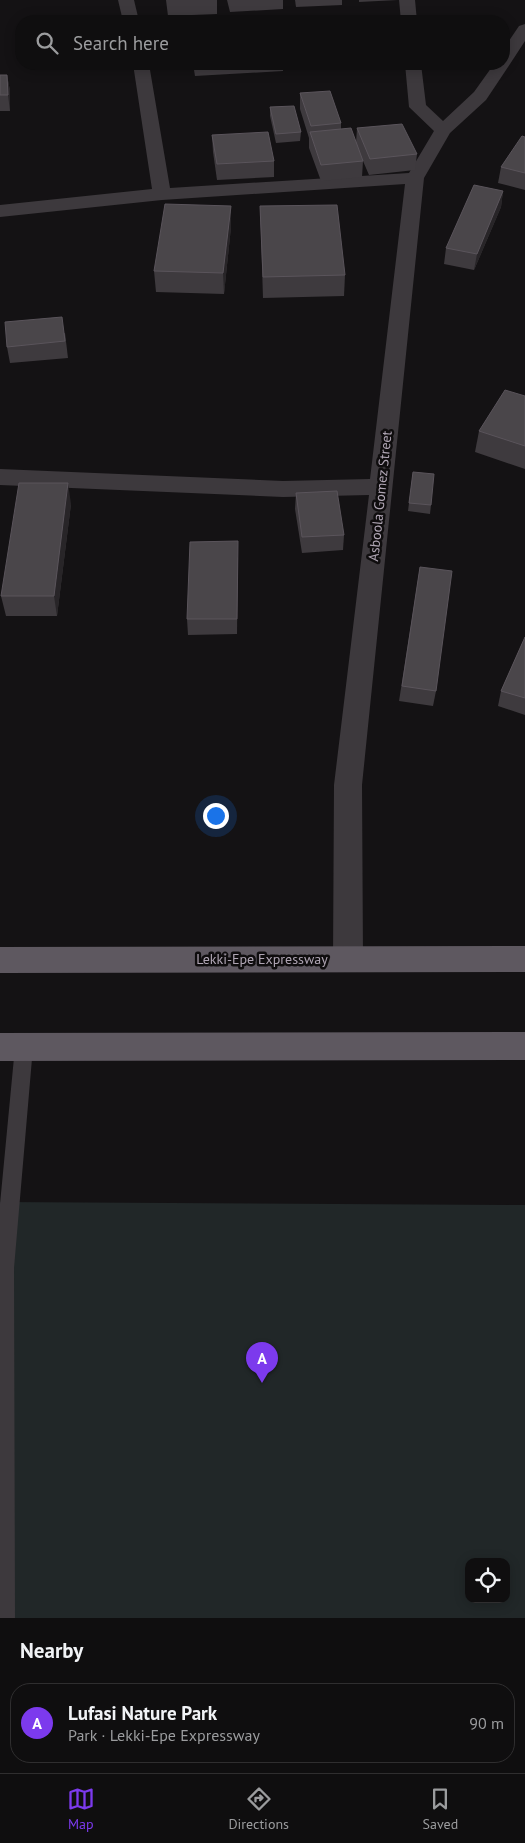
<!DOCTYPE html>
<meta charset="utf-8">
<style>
:root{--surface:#0f0e0f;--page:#181718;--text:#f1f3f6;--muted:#9b9c9e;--line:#2f2e2f;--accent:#7c3aed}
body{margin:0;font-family:"PT Sans",sans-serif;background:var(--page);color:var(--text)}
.controls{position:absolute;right:15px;bottom:15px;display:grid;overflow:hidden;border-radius:10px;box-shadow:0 2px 12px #0003}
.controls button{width:45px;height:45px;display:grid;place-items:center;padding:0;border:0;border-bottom:1px solid var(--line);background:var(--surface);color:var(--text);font:25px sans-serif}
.you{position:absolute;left:215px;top:815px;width:18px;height:18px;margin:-12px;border:4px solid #fff;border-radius:50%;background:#1a73e8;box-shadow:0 0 0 8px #1a73e833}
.badge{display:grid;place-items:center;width:32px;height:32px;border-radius:50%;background:var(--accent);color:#fff;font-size:16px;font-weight:700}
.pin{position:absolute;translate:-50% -41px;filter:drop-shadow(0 1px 2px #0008)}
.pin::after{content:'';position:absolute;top:26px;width:18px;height:15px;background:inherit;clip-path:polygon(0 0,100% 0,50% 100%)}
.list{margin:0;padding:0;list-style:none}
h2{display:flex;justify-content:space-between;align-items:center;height:65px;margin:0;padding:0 20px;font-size:21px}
h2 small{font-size:16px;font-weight:400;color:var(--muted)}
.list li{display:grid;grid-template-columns:32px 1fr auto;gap:15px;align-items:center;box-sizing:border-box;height:80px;margin:0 10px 10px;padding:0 10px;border:1px solid var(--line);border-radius:20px}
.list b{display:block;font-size:19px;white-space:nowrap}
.list p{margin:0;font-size:16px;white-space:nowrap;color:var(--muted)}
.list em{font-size:16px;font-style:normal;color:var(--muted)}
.icon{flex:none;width:28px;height:28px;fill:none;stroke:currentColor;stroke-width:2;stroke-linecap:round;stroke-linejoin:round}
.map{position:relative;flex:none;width:525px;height:1618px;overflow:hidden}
.search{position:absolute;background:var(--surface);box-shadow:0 2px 12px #0003;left:15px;right:15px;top:15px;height:55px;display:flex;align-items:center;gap:12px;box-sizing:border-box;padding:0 18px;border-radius:20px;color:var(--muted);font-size:19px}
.sheet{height:155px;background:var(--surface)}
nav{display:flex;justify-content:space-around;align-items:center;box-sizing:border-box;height:70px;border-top:1px solid var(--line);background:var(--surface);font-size:14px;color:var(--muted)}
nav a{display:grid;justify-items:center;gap:2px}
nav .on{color:var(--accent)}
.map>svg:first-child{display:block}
.green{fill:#212728;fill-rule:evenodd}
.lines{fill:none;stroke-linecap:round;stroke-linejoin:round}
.service{fill:#3d393d;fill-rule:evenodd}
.minor{fill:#3d393d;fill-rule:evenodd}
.trunk{fill:#5e5860;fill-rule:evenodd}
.wall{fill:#3e3a3e}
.shaded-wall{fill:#282528}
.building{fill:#4a464a;stroke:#5a545b}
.labels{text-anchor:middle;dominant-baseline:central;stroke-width:5;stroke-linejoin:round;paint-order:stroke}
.street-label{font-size:14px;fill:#afa5b3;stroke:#0f0d0e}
</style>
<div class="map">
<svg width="525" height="1618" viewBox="0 0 525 1618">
<rect width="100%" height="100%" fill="#141214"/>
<path class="green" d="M0,1202L525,1205V1618H0ZM469,1562H506V1599H469Z"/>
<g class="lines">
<polygon class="service" points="24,1038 30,1041 33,1047 14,1268 15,1618 0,1618 0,1204 15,1047 18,1041"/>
<g class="minor">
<polygon points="118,0 134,0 139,21 123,21"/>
<polygon points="399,0 415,0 417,21 401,21"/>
<polygon points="525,24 525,41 510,64 486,100 450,133 424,178 362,785 363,959 358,968 348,972 338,968 333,959 334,785 369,495 283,497 0,485 0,469 283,481 370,479 405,184 162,200 0,217 0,205 152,189 133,64 149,64 170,188 409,173 434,131 409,107 405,64 421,64 426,105 443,121 474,92 494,64 504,64 504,48 519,26"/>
</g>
<g class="trunk">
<polygon points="525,946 525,972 0,973 0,947"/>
<polygon points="525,1032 525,1060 0,1061 0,1033"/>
</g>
</g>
<g class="wall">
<polygon points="166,0 217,0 217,14 168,16"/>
<polygon points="227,0 283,0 283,9 230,12"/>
<polygon points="295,0 342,0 342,5 296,7"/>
<polygon points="359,0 398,0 359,2"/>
<polygon points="193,64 283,64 283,71 195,76"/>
<polygon points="300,64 384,64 302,70"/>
<polygon points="0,75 7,75 10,91 10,111 0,111"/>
<polygon points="300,93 341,123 341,129 356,143 357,128 417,154 415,170 369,175 363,161 362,177 321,181 309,148 309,138 300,109"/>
<polygon points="270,107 301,132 300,141 276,143 270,116"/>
<polygon points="212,135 274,161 274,177 217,180 213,152"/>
<polygon points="525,137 525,190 498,183 501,167"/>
<polygon points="503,191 501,207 474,270 444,264 446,248"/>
<polygon points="231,206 231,227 224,294 156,292 154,271"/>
<polygon points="260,206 345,275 344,296 263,298"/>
<polygon points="65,333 68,358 10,363 7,347"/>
<polygon points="525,396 525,469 475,452 479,431"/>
<polygon points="413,472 431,505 430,514 408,511"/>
<polygon points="296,493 344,535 343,550 302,553 295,509"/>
<polygon points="71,504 57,616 6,616 1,596"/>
<polygon points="238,557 237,634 188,635 187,619"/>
<polygon points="420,567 436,691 433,706 399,701"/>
<polygon points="525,637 525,715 498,706 501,691"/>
</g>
<g class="shaded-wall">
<polygon points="7,75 10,91 10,111 8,95"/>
<polygon points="503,191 501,207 474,270 477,254"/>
<polygon points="231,206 231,227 224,294 223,273"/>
<polygon points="68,483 71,504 57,616 54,596"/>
</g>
<g class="building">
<polygon points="0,75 7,75 8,95 0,95"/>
<polygon points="330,91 341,123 311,126 300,93"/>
<polygon points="294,106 301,132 276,134 270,107"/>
<polygon points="402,124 417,154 370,159 357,128"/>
<polygon points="351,128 363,161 321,165 310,132"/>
<polygon points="268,132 274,161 217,164 212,135"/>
<polygon points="522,136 525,137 525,173 501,167"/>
<polygon points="474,185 503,191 477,254 446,248"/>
<polygon points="165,204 231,206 223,273 154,271"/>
<polygon points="337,205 345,275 263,277 260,206"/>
<polygon points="62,317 65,341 7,347 5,322"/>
<polygon points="505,390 525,396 525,446 479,431"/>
<polygon points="413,472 434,474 431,505 409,503"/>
<polygon points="19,483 68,483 54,596 1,596"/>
<polygon points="337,491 344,535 302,537 296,493"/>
<polygon points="238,541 237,619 187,619 190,542"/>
<polygon points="420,567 452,571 436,691 402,686"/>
<polygon points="525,637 525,698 501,691"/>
</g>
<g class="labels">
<g class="street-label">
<text transform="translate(380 496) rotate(-84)">Asboola Gomez Street</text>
<text x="262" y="959">Lekki-Epe Expressway</text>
</g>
</g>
</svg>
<div class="controls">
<button><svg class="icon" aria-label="locate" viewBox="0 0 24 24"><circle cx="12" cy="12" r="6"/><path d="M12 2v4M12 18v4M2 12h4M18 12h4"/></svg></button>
</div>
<div class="you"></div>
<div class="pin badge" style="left:262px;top:1383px">A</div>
<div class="search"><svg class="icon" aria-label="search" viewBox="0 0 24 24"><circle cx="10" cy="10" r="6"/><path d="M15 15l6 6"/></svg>Search here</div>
</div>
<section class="sheet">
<h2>Nearby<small></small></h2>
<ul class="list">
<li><span class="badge">A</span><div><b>Lufasi Nature Park</b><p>Park · Lekki-Epe Expressway</p></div><em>90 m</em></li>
</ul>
</section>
<nav>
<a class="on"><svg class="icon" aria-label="map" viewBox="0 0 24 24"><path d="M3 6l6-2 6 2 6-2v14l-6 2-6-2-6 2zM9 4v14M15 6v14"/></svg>Map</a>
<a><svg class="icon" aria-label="directions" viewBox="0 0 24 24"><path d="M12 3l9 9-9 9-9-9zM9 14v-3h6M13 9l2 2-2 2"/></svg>Directions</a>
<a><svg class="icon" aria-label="saved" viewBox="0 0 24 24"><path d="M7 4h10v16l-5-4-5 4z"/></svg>Saved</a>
</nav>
